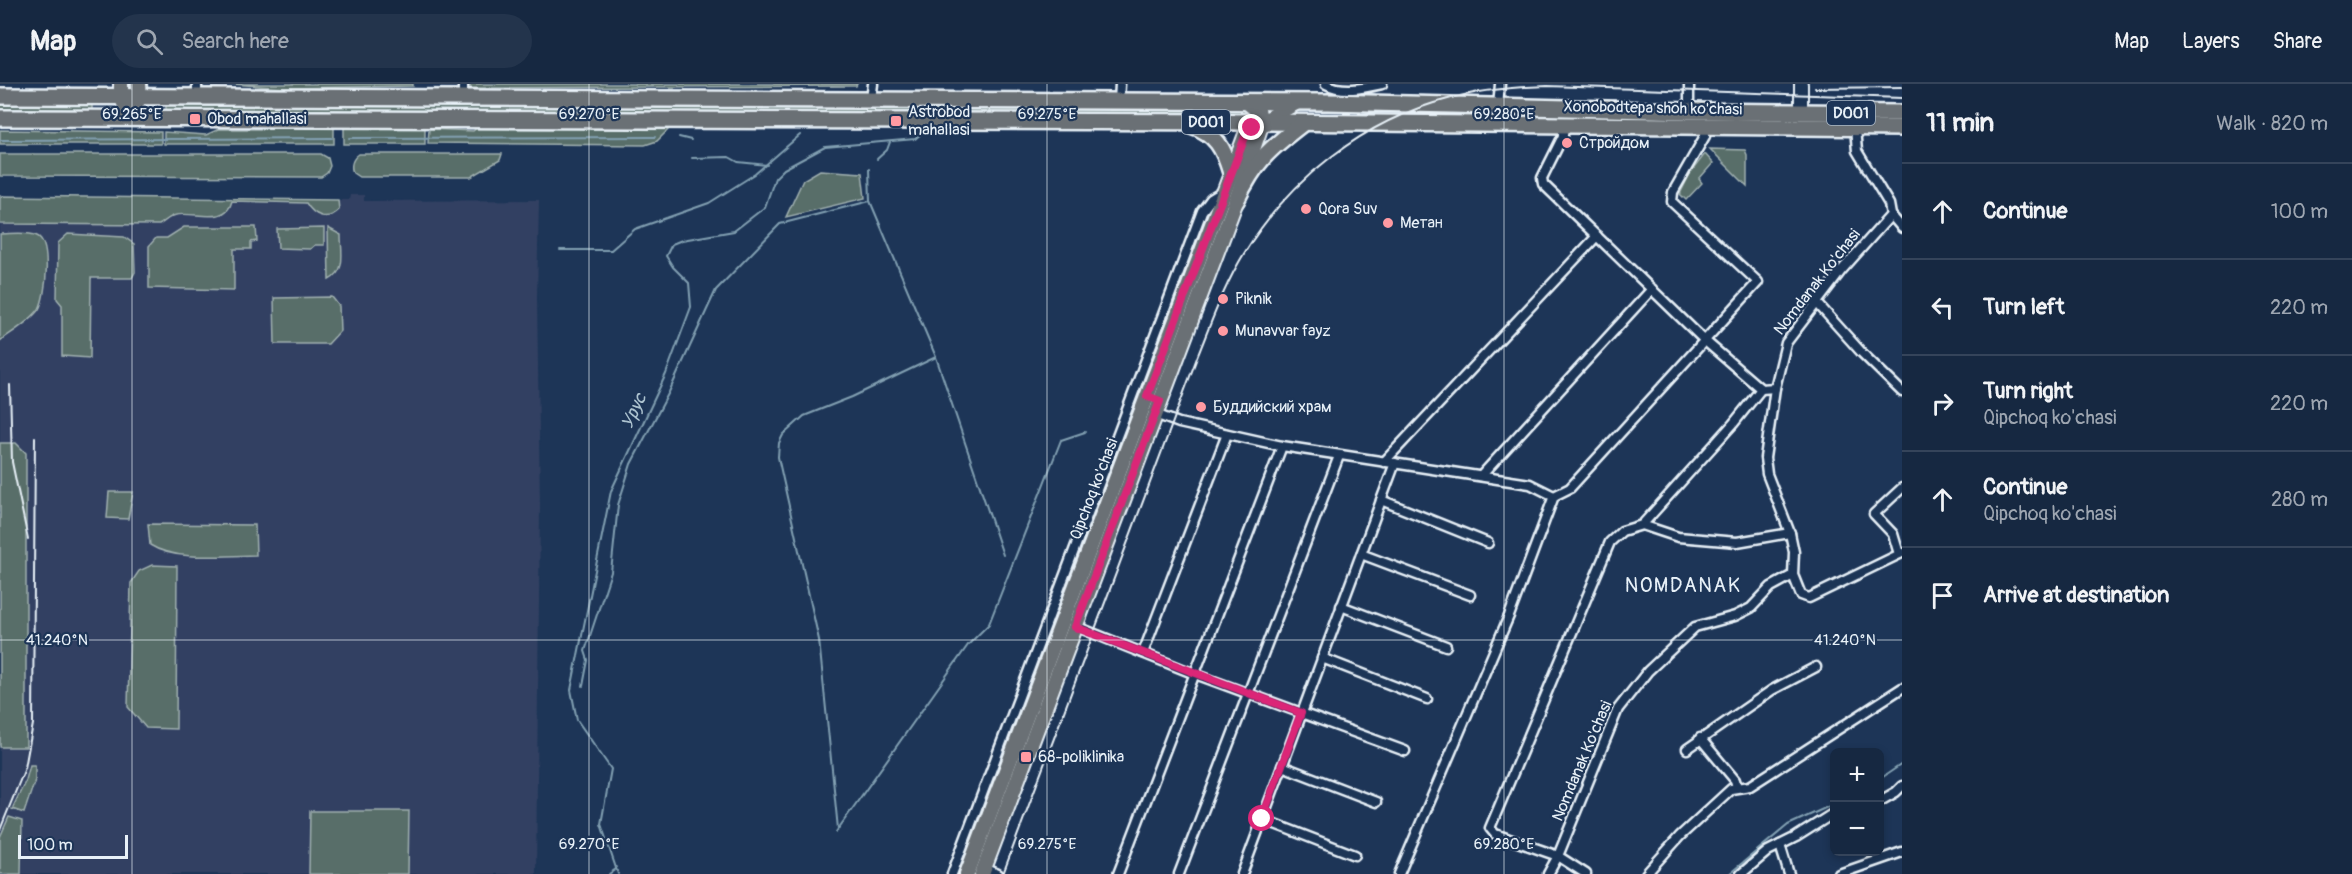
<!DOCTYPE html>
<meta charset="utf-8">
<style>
:root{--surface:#162841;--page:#23344c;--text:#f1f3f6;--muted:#9ea6b1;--line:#35445a}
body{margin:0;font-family:Pangolin,sans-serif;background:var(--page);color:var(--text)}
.controls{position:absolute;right:18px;bottom:18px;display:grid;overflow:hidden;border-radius:9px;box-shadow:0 3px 9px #0003}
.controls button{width:54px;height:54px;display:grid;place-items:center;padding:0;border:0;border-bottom:2px solid var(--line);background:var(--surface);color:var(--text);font:30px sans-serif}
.scale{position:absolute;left:18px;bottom:15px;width:110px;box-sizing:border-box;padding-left:6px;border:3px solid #e8f1f8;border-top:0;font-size:16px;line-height:21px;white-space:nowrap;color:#e8f1f8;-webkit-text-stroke:4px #1d3557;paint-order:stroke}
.stop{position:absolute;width:18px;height:18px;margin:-14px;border:4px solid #db2777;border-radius:50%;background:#fff}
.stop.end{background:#db2777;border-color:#fff;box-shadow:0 2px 6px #0008}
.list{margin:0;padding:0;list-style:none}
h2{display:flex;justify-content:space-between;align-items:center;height:78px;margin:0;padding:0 24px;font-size:26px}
h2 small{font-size:20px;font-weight:400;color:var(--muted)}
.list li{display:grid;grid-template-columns:39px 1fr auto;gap:18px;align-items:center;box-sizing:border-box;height:96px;padding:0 24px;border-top:2px solid var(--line)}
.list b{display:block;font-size:22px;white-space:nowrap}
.list p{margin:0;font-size:20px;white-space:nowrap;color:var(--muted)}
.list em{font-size:20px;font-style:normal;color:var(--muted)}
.icon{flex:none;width:33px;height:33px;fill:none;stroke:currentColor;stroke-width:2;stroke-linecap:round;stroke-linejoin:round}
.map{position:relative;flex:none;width:1902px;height:790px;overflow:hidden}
header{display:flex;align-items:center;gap:36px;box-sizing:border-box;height:84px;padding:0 30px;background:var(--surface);border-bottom:2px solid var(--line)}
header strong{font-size:28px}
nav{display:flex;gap:33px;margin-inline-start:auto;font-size:21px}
.search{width:420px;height:54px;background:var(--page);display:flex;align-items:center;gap:15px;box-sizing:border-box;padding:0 21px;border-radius:33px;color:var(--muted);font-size:22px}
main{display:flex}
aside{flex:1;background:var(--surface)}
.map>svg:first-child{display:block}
.built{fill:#324162}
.green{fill:#586e69;stroke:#a0b0b0;stroke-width:1.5}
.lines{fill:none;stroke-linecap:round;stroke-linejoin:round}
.stream{stroke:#82a0b2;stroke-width:2}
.street-casing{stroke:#e8f1f8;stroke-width:13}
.secondary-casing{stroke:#e8f1f8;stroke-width:16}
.primary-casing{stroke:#e8f1f8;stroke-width:18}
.highway-casing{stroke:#e8f1f8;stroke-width:20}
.street{stroke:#1d3557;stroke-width:8}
.secondary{stroke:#1d3557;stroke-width:12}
.primary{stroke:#6a7074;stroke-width:14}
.highway{stroke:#6a7074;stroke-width:15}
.rail{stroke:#e8f1f8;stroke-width:2}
.route{stroke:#db2777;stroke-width:8}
.ticks{fill:none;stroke:#e8f1f8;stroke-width:1.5;stroke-opacity:0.45}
.poi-dot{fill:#ff9aa2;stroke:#1d3557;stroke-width:2}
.labels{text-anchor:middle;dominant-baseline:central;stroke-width:4.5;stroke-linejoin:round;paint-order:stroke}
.shield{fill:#1d3557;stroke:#abb9c8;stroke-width:1.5}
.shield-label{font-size:15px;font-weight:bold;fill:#e8f1f8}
.street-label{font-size:16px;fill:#e8f1f8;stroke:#1d3557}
.poi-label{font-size:16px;fill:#e8f1f8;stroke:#1d3557;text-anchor:start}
.water-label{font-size:18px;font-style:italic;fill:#acc2cf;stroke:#1d3557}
.quarter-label{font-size:20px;letter-spacing:1.5px;fill:#e8f1f8;stroke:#1d3557}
.ticks-label{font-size:15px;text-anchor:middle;fill:#e8f1f8;stroke:#1d3557;stroke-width:4.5;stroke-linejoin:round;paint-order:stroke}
</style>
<header>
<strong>Map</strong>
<div class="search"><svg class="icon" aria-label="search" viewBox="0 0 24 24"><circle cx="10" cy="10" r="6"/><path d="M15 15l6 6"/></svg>Search here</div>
<nav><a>Map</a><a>Layers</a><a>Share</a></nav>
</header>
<main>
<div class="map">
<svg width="1902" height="790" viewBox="0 0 1902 790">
<rect width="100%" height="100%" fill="#1d3557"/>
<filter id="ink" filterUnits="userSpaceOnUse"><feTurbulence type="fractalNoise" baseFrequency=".0167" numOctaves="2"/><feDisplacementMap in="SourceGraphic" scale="12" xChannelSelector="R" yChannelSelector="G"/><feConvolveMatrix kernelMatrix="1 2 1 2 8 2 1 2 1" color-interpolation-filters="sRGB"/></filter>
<g filter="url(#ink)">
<polygon class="built" points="350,111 364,111 364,117 539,116 537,213 540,422 536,790 0,790 0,114 349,116"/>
<g class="green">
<polygon points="231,0 413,0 413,2 286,4"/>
<polygon points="470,0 857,0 856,2 470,4"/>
<polygon points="0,21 92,21 92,26 0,25"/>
<polygon points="166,21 1026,24 1027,26 1026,29 166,26"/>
<polygon points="1057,25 1245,25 1246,27 1244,30 1057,29"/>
<polygon points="296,40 334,42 334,60 164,60 164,48 206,51 219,45 263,45"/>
<polygon points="349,41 425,41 425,60 344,60 344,45"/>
<polygon points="479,42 671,43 657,57 645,61 428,59 429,45 473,47"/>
<polygon points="0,46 161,48 161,60 0,60"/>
<polygon points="1710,65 1745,66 1747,71 1747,102"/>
<polygon points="0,70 321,70 328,74 330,82 327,89 321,93 0,92"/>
<path d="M359,70H502L500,76L471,93H359L353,89C350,81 352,75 359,70Z"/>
<polygon points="1705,70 1713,79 1699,95 1702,99 1686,116 1680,110 1691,88"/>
<polygon points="820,86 862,89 865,114 786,133 803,96"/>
<path d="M0,112L338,116L339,126C327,138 314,132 306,119L232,117C226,142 194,127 176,131C170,132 164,138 159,141L0,140Z"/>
<polygon points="184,143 256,143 257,157 251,158 251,165 234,165 234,206 149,204 149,162 156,154 167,154"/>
<polygon points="324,144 324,161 315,161 310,165 278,164 277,145"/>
<path d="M328,144L341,151C341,168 347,187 329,196Z"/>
<path d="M0,150C11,150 27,147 37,152C52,159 46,213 39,225C31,237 12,248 0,257Z"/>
<polygon points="68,150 124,153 134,160 135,188 132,194 91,194 90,274 62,272 62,221 57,215 58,159"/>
<polygon points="332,213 339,222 340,247 328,260 275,260 274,214"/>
<polygon points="0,359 16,359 26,369 26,663 0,663"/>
<polygon points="109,408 133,408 128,435 107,434"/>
<path d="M148,440L255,441L256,471C226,471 176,478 150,461Z"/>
<polygon points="152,481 177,482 176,645 146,644 128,623 131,499 139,487"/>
<polygon points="30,681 35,681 35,696 24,729 12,725 26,696"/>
<polygon points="310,727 409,727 408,790 309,790"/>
<polygon points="9,733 22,737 21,790 0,790 0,753"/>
</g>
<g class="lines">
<g class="stream">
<polyline points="679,53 691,56"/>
<polyline points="350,54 655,53"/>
<polyline points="0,56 332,54"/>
<polyline points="692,74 729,73 738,78 767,81"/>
<polyline points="877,75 887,66 890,58"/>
<polyline points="869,85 870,117 936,273 1003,471"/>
<polyline points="560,166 611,166 635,145 709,119 755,90 800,51"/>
<polyline points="583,602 588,576 585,567 611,488 618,421 631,380 669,308 716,206 780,140 870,117"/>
<polyline points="1880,695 1902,680"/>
<polyline points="838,745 819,556 778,373 779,359 783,351 804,332 852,313 936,273"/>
<polyline points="836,748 968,561 989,540 1061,356 1085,348"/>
<polyline points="609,790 616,785"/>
<polyline points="618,790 601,740 611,685 577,636 571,606 611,407 666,290 691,223 689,199 673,183 666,172 672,160 682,156 734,147 765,123 775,94 784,85 825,63 915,55 922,49"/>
<polyline points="1729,790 1788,741 1834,720"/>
</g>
<g class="street-casing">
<g id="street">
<polyline points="197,0 197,12"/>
<path d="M1326,0C1343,9 1364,4 1382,0"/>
<polyline points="463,14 463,0"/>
<polyline points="871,16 873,0"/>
<polyline points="1119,18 1120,0"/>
<polyline points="1498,23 1500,0"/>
<polyline points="1689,27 1689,0"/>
<polyline points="1563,41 1563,52 1542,94 1543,100 1704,256 1761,305 1775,304"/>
<polyline points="1855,44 1857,67 1889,120 1891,131 1902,144"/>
<polyline points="1818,220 1862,269 1902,308"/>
<polyline points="1155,330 1179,339 1282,362 1530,400 1554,412 1570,404 1758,198 1672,118 1673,108 1705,52 1705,43"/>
<polyline points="1384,378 1597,152"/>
<polyline points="1481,392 1652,205"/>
<polyline points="1381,416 1488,459"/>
<polyline points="1642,441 1733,340 1761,305"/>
<polyline points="1361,470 1470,511"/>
<polyline points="1899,470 1893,450 1874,430 1902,404"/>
<polyline points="1793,491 1801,511 1809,514 1902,469"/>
<polyline points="1341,522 1446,562"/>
<polyline points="1075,542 1195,590 1405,667"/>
<polyline points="1143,569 1227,350"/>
<polyline points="1322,574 1427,615"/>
<polyline points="1700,654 1735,696 1737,703"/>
<polyline points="1687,665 1772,606 1816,583"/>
<polyline points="1282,682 1376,718"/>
<polyline points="1880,717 1896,708 1902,702"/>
<polyline points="1262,735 1355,771"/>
<polyline points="1780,761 1789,790"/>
<polyline points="984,784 998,790"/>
<polyline points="952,790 1202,127 1211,115 1224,107"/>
<polyline points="1118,790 1282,362"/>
<polyline points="1179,790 1339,372"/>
<polyline points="1242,790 1395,379"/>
<polyline points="1399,790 1509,532 1554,412"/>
<polyline points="1548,790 1558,772 1618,625 1648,587 1695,543 1735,532 1751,524 1771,503 1793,491 1794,468 1790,449 1767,390 1765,374 1775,304 1786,259 1841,187 1891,131"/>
<polyline points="1586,790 1558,772 1495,750 1490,744 1610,458 1622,447 1642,441 1678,453 1737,458 1790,449"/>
<polyline points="1646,790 1680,752 1731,705 1750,702 1902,604"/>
<polyline points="1741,790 1768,767 1796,753 1834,729"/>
<polyline points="1839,790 1902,768"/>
</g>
</g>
<g class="secondary-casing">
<polyline id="secondary" points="1801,28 1801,0"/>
</g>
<g class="primary-casing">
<g id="primary">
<polyline points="121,0 121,12 130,34"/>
<polyline points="130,34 140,12 139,0"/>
<polyline points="967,790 1245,53 1255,42 1296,19"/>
<polyline points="982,790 1236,117 1262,38 1258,27 1248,19"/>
</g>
</g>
<g class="highway-casing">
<g id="highway">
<polyline points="0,12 1328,18 1689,27 1902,29"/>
<polyline points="0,34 1262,38 1902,44"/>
<path d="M1191,41C1216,49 1224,65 1231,89"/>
<path d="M1236,117C1255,77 1269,65 1303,39"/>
</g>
</g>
<use href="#street" class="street"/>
<use href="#secondary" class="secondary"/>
<use href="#primary" class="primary"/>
<use href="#highway" class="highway"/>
<g class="rail">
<polyline points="1815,4 1902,3"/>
<polyline points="10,301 12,378 28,455"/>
<polyline points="0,746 25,684 33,640 35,353"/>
<path d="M1003,790L1198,271C1212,236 1225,200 1245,168C1290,95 1365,36 1448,15C1480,6 1513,3 1547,2L1902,14"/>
</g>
</g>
</g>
<g class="lines" filter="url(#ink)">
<polyline class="route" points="1252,44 1245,53 1147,312 1160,317 1075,543 1301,629 1262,735"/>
</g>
<path class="ticks" d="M132,0V790M589,0V790M1047,0V790M1504,0V790M0,556H1902"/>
<g class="poi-dot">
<rect x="189" y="29" width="12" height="12" rx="3"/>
<rect x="890" y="31" width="12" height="12" rx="3"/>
<circle cx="1567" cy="59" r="6"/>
<circle cx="1306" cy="125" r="6"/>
<circle cx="1388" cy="139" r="6"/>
<circle cx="1223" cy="215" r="6"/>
<circle cx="1223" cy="247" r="6"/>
<circle cx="1201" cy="323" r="6"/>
<rect x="1020" y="667" width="12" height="12" rx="3"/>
</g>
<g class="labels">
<g class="shield">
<rect x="1827" y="17" width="48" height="24" rx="4.5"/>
<rect x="1182" y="26" width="48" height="24" rx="4.5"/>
</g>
<g class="shield-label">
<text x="1851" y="29">D001</text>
<text x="1206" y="38">D001</text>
</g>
<g class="street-label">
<text transform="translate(1653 24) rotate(1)">Xonobodtepa shoh ko'chasi</text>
<text transform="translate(1817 198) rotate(-52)">Nomdanak Ko'chasi</text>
<text transform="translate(1094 405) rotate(-69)">Qipchoq ko'chasi</text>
<text transform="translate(1582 677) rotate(-67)">Nomdanak Ko'chasi</text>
</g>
<g class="poi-label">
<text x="908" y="28">Astrobod<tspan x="908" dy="18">mahallasi</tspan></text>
<text x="207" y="35">Obod mahallasi</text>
<text x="1579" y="59">Стройдом</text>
<text x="1318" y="125">Qora Suv</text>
<text x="1400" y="139">Метан</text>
<text x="1235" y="215">Piknik</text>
<text x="1235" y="247">Munavvar fayz</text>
<text x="1213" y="323">Буддийский храм</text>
<text x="1038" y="673">68-poliklinika</text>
</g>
<g class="water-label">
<text transform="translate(634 327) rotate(-65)">Урус</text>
</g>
<g class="quarter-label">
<text x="1683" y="501">NOMDANAK</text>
</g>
</g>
<g class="ticks-label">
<text x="132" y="35">69.265°E</text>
<text x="589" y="35">69.270°E</text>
<text x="1047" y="35">69.275°E</text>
<text x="1504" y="35">69.280°E</text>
<text x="57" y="561">41.240°N</text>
<text x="1845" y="561">41.240°N</text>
<text x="589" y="765">69.270°E</text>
<text x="1047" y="765">69.275°E</text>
<text x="1504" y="765">69.280°E</text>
</g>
</svg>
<div class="controls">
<button>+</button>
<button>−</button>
</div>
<div class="scale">100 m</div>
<div class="stop" style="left:1262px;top:735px"></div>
<div class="stop end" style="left:1252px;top:44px"></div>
</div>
<aside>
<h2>11 min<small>Walk · 820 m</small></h2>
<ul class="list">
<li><svg class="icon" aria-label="ahead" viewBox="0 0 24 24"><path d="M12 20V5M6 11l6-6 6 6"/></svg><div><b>Continue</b></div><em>100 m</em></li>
<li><svg class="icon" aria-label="left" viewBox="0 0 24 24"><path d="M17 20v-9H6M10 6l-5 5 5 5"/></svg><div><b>Turn left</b></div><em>220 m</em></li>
<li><svg class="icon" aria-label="right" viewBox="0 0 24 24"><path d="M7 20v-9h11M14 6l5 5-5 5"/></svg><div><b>Turn right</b><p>Qipchoq ko'chasi</p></div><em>220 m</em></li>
<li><svg class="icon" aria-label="ahead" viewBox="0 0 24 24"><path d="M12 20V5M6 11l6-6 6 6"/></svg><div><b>Continue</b><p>Qipchoq ko'chasi</p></div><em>280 m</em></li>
<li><svg class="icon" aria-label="arrive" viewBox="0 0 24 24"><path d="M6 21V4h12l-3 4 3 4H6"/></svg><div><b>Arrive at destination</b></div></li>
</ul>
</aside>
</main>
